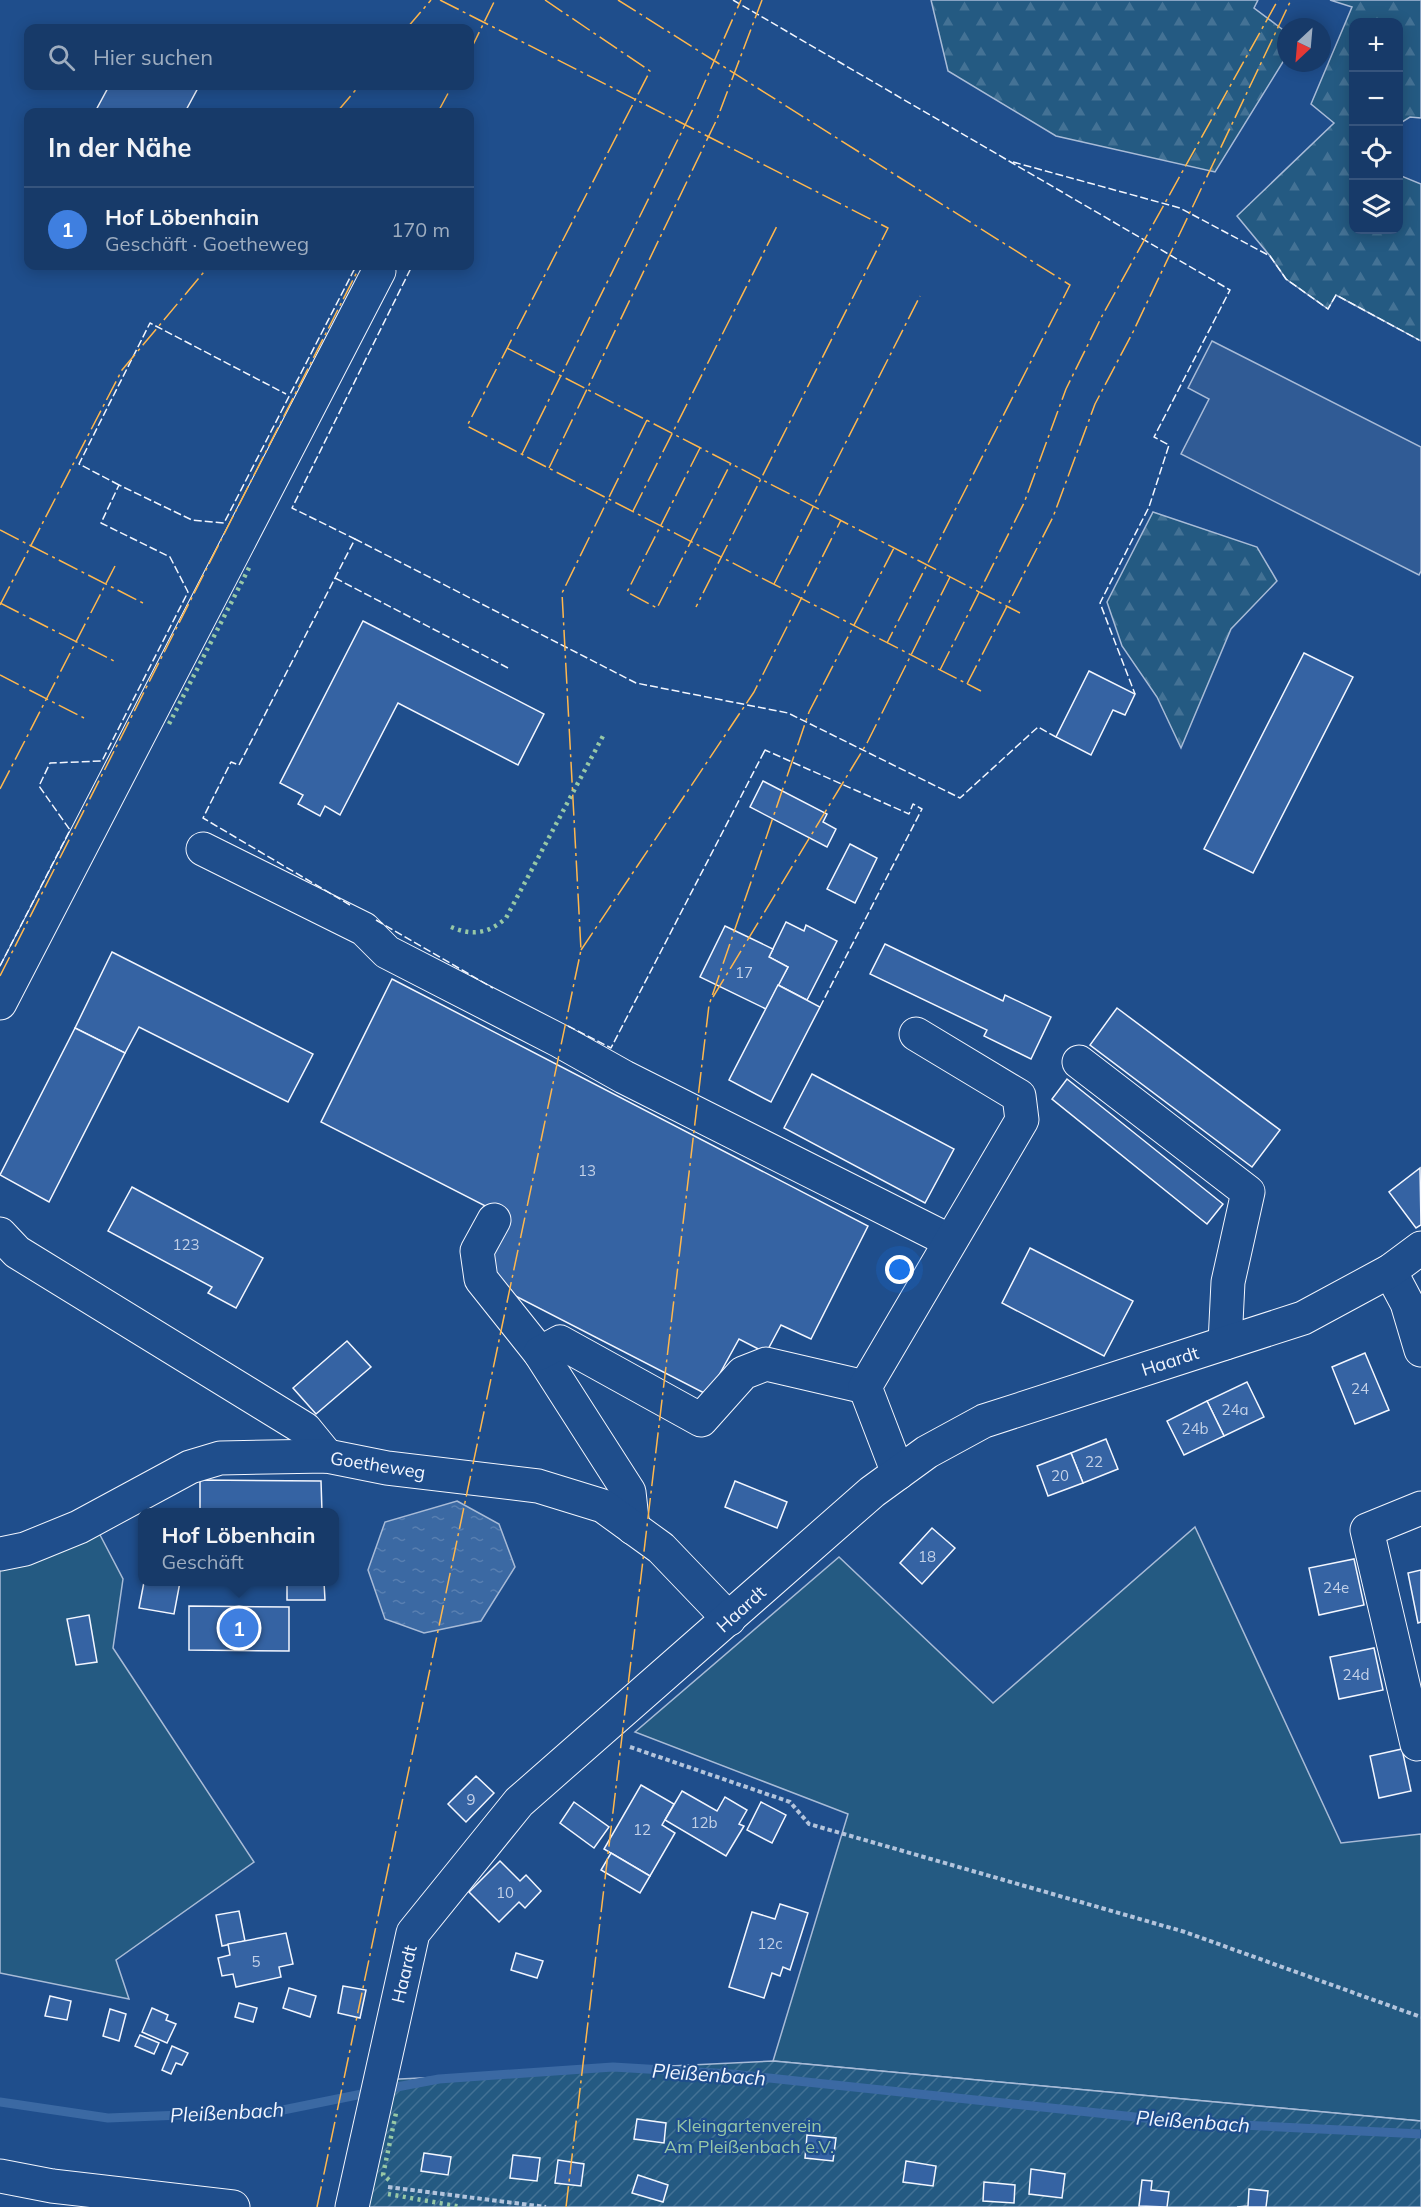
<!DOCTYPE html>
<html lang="de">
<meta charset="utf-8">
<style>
:root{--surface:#173a69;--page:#244571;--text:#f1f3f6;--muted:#9eadc0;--line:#36547d;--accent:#8abfa5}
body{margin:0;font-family:Mulish,sans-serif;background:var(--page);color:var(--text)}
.controls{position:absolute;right:18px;top:18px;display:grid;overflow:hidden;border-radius:12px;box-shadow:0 3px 15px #0003}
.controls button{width:54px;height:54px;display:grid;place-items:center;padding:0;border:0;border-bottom:2px solid var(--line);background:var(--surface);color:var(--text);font:30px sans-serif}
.compass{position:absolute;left:1277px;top:18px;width:54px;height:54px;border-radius:50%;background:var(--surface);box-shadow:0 3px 15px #0003;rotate:206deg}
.you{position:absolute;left:900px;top:1270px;width:21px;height:21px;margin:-15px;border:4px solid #fff;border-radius:50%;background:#1a73e8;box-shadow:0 0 0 9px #1a73e833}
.badge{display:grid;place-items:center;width:39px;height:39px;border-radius:50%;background:var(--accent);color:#fff;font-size:20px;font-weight:700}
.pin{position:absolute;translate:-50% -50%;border:3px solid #fff;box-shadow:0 2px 6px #0006}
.popup{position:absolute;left:138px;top:1508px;width:201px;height:78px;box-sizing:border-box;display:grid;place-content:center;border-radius:12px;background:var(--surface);filter:drop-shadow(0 2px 4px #0005);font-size:20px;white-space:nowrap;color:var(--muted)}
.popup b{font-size:22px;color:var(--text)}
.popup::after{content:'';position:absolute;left:50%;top:100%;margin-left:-12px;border:12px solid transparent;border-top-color:var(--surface)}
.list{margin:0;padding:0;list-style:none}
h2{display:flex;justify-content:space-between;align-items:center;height:78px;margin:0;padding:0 24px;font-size:26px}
h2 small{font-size:20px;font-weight:400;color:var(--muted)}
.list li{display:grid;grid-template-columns:39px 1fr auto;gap:18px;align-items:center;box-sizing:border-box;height:84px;padding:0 24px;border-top:2px solid var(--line)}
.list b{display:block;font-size:22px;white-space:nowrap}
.list p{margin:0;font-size:20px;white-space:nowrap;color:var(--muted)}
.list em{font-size:20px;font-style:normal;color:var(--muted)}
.icon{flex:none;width:33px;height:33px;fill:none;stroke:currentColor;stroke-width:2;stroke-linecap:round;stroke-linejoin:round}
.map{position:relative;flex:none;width:1421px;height:2207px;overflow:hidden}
.search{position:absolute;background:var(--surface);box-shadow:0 3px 15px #0003;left:24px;top:24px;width:450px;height:66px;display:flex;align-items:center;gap:15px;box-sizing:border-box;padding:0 21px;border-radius:12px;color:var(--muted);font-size:22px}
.panel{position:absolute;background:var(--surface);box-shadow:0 3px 15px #0003;left:24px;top:108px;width:450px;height:162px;border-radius:12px}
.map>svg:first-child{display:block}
.grass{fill:#245a82;stroke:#a8bbd7;stroke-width:1.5}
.forest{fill:url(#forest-firs);stroke:#a8bbd7;stroke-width:1.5}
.garden{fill:url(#garden-furrows);stroke:#a8bbd7;stroke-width:1.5}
.parking{fill:#305b95;stroke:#a8bbd7;stroke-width:1.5}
.water{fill:url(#water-ripples);stroke:#a8bbd7;stroke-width:1.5}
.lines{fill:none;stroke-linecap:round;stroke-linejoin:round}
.stream{stroke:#3b69a3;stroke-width:9}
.building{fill:#3563a3;stroke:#f2f6ff;stroke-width:1.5}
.minor-casing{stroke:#f2f6ff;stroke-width:35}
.path{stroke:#b3c4dc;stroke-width:4;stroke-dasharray:4.5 3;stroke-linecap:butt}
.minor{stroke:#1f4e8c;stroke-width:33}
.hedge{stroke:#97c8a6;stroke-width:4.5;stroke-dasharray:3 4.5;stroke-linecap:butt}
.fence{stroke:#f2f6ff;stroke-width:1.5;stroke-dasharray:8 3;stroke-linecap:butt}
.power{stroke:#ffb74d;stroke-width:1.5;stroke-dasharray:21 4.5 3 4.5;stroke-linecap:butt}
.labels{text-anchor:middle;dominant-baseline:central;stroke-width:4.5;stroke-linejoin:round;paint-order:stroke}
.number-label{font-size:15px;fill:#c3d1e8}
.street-label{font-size:18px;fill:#f2f6ff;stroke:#1f4e8c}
.park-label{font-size:18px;fill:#97c8a6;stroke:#1f4e8c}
.water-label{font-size:20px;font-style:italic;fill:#f2f6ff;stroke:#1f4e8c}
</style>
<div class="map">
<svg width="1421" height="2207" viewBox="0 0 1421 2207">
<defs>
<pattern id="forest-firs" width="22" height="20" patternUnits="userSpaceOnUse" patternTransform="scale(1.5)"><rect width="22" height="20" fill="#245a82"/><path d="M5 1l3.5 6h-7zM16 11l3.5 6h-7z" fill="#447295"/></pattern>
<pattern id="garden-furrows" width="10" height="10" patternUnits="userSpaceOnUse" patternTransform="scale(1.5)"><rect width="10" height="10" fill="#245a82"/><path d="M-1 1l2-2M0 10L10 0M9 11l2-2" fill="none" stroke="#447295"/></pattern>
<pattern id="water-ripples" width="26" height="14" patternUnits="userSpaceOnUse" patternTransform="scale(1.5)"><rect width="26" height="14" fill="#3b69a3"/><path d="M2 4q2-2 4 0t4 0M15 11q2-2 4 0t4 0" fill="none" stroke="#587fb1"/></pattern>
</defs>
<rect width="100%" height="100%" fill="#1f4e8c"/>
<g class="grass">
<polygon points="1195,1527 1341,1843 1421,1834 1421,2121 773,2061 848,1814 635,1732 839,1557 993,1703"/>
<polygon points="99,1533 123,1579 113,1648 254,1862 116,1960 129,1999 0,1973 0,1562"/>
</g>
<g class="forest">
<polygon points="931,0 1258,0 1254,8 1286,32 1286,57 1215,172 1056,136 948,71"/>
<polygon points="1330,0 1421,0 1421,118 1410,117 1399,124 1398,22 1354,22 1354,230 1398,230 1399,175 1421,184 1421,341 1336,295 1328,309 1286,279 1270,256 1237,216 1334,123 1311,104 1352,7"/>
<polygon points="1153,512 1257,547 1277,581 1231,629 1181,748 1157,697 1122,646 1107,602"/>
</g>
<polygon class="garden" points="773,2061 1421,2121 1421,2207 352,2207 379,2080"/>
<polygon class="parking" points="1212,341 1421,447 1421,571 1419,575 1181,454 1209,399 1188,388"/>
<polygon class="water" points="457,1501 499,1524 515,1567 481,1621 424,1633 385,1619 368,1570 385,1522"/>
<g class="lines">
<g class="stream">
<polyline points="386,2089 439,2079 613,2067 731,2074 1182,2122 1421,2134"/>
<polyline points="0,2102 108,2118 278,2111 372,2092"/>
</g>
</g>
<g class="building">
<polygon points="109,86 199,86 185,112 95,112"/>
<polygon points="363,621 544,714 518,765 398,703 340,815 325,806 320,816 298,804 303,795 280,783"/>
<polygon points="1304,653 1353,677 1253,873 1204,849"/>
<polygon points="1089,671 1135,694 1125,715 1113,710 1091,755 1056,737"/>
<polygon points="763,781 827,814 823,822 836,829 827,847 750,807"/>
<polygon points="850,844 877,858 855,903 827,889"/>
<polygon points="786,922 804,931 806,925 837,941 807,1000 778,985 788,967 769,957"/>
<polygon points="725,926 773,949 769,957 788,967 766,1009 700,977"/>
<polygon points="885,944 1003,1001 1005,995 1051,1017 1031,1059 984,1036 987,1030 870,974"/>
<polygon points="112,952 313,1054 288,1102 139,1027 125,1053 75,1028"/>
<polygon points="392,979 868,1226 811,1339 781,1325 766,1353 739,1339 708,1395 500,1288 489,1256 509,1218 321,1122"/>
<polygon points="778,985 820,1007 771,1102 729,1080"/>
<polygon points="1117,1008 1280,1130 1252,1167 1090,1045"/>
<polygon points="75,1028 125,1053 49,1202 0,1175"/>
<polygon points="812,1074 954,1149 925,1203 784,1128"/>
<polygon points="1067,1079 1223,1204 1207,1224 1052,1099"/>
<polygon points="1420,1168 1421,1225 1416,1228 1389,1192"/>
<polygon points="132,1187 263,1258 236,1308 208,1293 212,1287 108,1231"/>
<polygon points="1030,1248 1133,1301 1104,1356 1002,1303"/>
<polygon points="347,1341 371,1367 316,1414 293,1388"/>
<polygon points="1365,1353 1389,1410 1355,1424 1332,1367"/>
<polygon points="1247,1382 1264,1417 1224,1436 1207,1401"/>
<polygon points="1207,1401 1224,1436 1184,1455 1167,1421"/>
<polygon points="1106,1439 1118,1469 1083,1483 1071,1453"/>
<polygon points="1071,1453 1083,1483 1048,1496 1037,1466"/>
<polygon points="200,1480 321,1481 322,1512 200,1512"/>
<polygon points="735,1481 787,1502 777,1528 725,1507"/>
<polygon points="932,1528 955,1548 922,1584 900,1563"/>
<polygon points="1354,1559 1364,1605 1319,1615 1309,1568"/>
<polygon points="1421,1570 1421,1622 1418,1623 1408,1573"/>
<polygon points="144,1582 180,1582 174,1614 139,1608"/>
<polygon points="287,1582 324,1582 325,1600 287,1600"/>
<polygon points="189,1606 289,1607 289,1651 189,1650"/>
<polygon points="89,1615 97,1662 76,1665 67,1619"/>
<polygon points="1374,1648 1383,1690 1339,1699 1330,1657"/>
<polygon points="1402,1749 1411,1791 1379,1798 1370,1756"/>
<polygon points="476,1776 494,1793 466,1822 448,1804"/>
<polygon points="641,1785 674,1804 662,1825 675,1833 650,1876 604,1849"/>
<polygon points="682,1791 717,1811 725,1797 747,1810 739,1824 744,1826 726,1856 665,1820"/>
<polygon points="574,1802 609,1827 594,1848 560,1823"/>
<polygon points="761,1802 786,1815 772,1843 747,1830"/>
<polygon points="611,1853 650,1876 640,1893 601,1870"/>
<polygon points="500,1861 520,1881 526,1875 541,1891 525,1908 519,1902 499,1922 469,1892"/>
<polygon points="780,1904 808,1913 790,1970 783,1967 780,1976 772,1973 764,1998 729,1987 752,1912 775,1919"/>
<polygon points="239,1911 245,1941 222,1946 216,1915"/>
<polygon points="286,1933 293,1964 279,1967 281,1977 236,1987 233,1974 222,1976 218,1958 230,1955 228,1944"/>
<polygon points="516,1953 543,1961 537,1978 511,1970"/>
<polygon points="343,1986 366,1990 360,2018 338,2013"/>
<polygon points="289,1988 316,1996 310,2017 283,2008"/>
<polygon points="50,1996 71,2001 67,2020 45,2016"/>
<polygon points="239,2003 257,2008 253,2022 235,2017"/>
<polygon points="152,2008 168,2015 166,2020 176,2024 167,2043 142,2032"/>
<polygon points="110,2009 126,2014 119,2041 103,2036"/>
<polygon points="140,2035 159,2043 154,2054 135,2046"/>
<polygon points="172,2046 188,2053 182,2065 176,2063 171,2074 162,2070"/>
<polygon points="637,2119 666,2123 664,2143 634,2139"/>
<polygon points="807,2135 836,2138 833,2161 805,2158"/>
<polygon points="424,2153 451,2157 448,2175 421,2171"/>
<polygon points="513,2155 540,2158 537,2181 510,2178"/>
<polygon points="558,2160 584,2164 581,2186 555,2183"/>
<polygon points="906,2161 936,2166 933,2186 903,2182"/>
<polygon points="1031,2169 1065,2174 1062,2198 1029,2194"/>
<polygon points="638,2175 668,2185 663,2202 632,2193"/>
<polygon points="1142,2180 1152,2181 1151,2190 1169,2192 1167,2207 1139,2206"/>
<polygon points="984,2182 1015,2185 1014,2203 983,2201"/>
<polygon points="1249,2189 1268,2191 1266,2207 1237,2207 1248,2206"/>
</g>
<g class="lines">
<g class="minor-casing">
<g id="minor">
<polyline points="203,849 364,929 387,952 560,1041 624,1077 950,1241"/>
<polyline points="0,1003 379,271"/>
<polyline points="1079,1062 1248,1192 1228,1282 1225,1343"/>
<polyline points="494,1220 477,1251 481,1279 540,1353 629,1492 633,1528"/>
<polyline points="0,1234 17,1252 305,1429 327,1456"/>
<polyline points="1390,1271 1407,1303 1421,1350"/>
<polyline points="540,1353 560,1342 701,1420 743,1373 766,1364 865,1387"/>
<polyline points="898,1473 865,1387 1022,1120 1019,1096 916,1034"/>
<polyline points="0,1554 25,1549 79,1527 190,1467 220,1458 327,1456 387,1468 538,1486 603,1506 661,1548 729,1619"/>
<polyline points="1417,1744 1367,1530 1421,1508"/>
<polyline points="0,2176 52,2186 233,2207"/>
<polyline points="352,2207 413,1933 519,1802 872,1492 927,1452 984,1421 1303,1318 1390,1271 1421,1248"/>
</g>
</g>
<g class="path">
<polyline points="630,1747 790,1802 809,1824 1185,1932 1421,2017"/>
<polyline points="388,2187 546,2207"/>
</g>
<use href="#minor" class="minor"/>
<g class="hedge">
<polyline points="169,724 251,564"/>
<path d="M451,927C472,936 488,934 506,918L603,736"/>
<polyline points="389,2180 383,2175 396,2113"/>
<polyline points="388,2194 462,2207"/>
</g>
<g class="fence">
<polyline points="733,0 1230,290 1154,437 1169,445 1149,507 1100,603 1135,694"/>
<polyline points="1013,162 1180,208 1270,256 1286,279 1328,309 1336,295 1419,340"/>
<polyline points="119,485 79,464 150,323 286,394"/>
<polyline points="355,539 636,683 788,713 960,798 1038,727 1056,737"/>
<polyline points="335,578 510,669"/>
<polyline points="764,752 765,750 909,814 913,804 922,809 820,1007"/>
<polyline points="350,905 203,818 231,762 239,765 355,539 292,508 412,266"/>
<polyline points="376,920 493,988"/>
<polyline points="0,966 70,830 39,786 50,763 102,761 188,592 170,557 101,523 119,485 192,520 224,523 356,266"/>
<polyline points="568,1026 611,1048 765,750"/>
</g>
<g class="power">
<polyline points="440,0 888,228 696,607"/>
<polyline points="545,0 650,71 467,426 981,691"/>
<polyline points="618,0 1070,285 887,643"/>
<polyline points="407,28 431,0"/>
<polyline points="470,51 495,0"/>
<polyline points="337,112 359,86"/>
<polyline points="438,112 452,86"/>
<polyline points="507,348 1020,613"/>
<polyline points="700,448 627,592 657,608 731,463"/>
<polyline points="522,454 693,109 741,0"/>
<polyline points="549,468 717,119 762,0"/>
<polyline points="633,511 777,226"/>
<polyline points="0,530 143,603"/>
<polyline points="774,584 920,296"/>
<polyline points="0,603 114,661"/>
<polyline points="0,605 122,370 209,266"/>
<polyline points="940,670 1024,503 1066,389 1102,316 1278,0"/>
<polyline points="0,675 84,718"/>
<polyline points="967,684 1053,517 1095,404 1133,332 1291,0"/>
<polyline points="0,789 115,566"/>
<polyline points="581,950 754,692 841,520"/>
<polyline points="0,976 360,266"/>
<polyline points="713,997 867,743 950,577"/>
<polyline points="317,2207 581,950 562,593 647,420"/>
<polyline points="566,2207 709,1005 809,712 894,548"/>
</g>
</g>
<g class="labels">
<g class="number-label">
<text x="744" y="972">17</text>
<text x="587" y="1170">13</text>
<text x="186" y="1244">123</text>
<text x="1360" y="1388">24</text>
<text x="1235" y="1409">24a</text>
<text x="1195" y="1428">24b</text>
<text x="1094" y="1461">22</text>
<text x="1060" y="1475">20</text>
<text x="927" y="1556">18</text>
<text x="1336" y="1587">24e</text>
<text x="1356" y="1674">24d</text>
<text x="471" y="1799">9</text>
<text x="704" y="1822">12b</text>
<text x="642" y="1829">12</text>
<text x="505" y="1892">10</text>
<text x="770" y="1943">12c</text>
<text x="256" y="1961">5</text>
</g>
<g class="street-label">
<text transform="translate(1170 1361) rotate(-18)">Haardt</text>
<text transform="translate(378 1465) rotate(9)">Goetheweg</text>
<text transform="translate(741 1609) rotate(-42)">Haardt</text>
<text transform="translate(404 1974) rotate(-77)">Haardt</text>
</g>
<g class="park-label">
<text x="749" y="2125">Kleingartenverein<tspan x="749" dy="21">Am Pleißenbach e.V.</tspan></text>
</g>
<g class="water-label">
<text transform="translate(709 2074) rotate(4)">Pleißenbach</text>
<text transform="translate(227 2112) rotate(-3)">Pleißenbach</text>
<text transform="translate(1193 2121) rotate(4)">Pleißenbach</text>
</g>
</g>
</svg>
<div class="controls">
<button>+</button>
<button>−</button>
<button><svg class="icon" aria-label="locate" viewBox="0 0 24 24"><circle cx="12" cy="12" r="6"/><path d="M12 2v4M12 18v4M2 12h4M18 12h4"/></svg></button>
<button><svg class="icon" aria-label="layers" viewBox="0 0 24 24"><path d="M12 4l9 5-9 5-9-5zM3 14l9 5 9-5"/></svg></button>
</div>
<svg class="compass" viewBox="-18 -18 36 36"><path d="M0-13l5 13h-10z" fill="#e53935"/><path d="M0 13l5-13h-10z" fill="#9eadc0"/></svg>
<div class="you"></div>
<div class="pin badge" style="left:239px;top:1628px;background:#3f7fe0">1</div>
<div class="popup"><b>Hof Löbenhain</b>Geschäft</div>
<div class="search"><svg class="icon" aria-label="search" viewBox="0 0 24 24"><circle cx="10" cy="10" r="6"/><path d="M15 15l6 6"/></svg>Hier suchen</div>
<section class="panel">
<h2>In der Nähe<small></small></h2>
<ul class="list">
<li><span class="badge" style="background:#3f7fe0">1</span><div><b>Hof Löbenhain</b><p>Geschäft · Goetheweg</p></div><em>170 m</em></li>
</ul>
</section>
</div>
